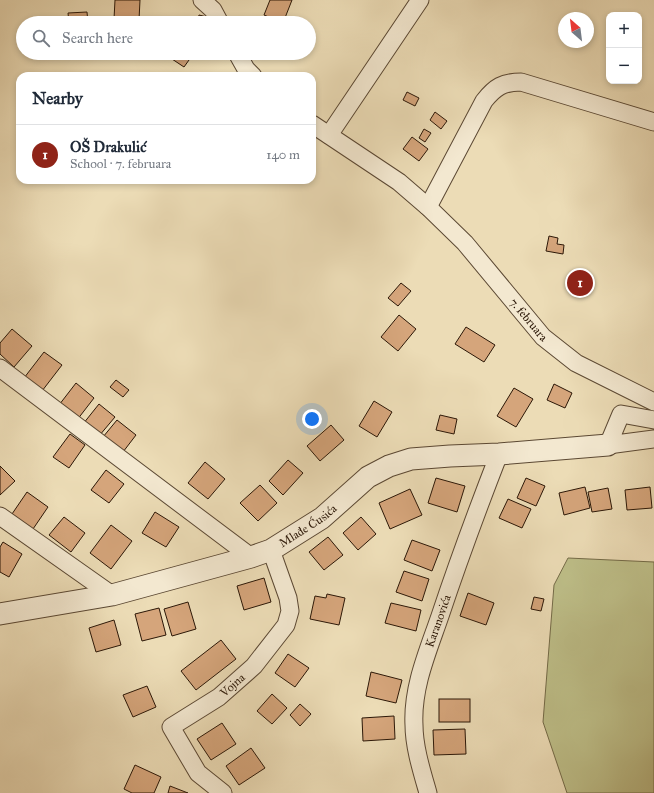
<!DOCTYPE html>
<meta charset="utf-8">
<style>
:root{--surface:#fff;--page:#f2f2f3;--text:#1f2937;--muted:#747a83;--line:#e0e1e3;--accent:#8f2418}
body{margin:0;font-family:"IM FELL Great Primer",serif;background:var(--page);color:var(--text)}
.controls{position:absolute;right:12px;top:12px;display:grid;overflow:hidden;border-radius:8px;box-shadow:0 2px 6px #0003}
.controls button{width:36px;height:36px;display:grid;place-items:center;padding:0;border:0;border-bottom:1px solid var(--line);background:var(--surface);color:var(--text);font:20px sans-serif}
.compass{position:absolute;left:558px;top:12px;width:36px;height:36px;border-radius:50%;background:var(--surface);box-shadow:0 2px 6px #0003;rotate:332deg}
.you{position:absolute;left:312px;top:419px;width:14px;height:14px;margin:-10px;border:3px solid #fff;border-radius:50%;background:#1a73e8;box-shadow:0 0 0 6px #1a73e833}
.badge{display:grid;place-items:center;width:26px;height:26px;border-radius:50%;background:var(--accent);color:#fff;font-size:13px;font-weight:700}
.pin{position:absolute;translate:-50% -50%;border:2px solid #fff;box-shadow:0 1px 4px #0006}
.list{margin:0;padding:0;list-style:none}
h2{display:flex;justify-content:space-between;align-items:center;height:52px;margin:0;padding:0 16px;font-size:17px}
h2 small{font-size:13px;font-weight:400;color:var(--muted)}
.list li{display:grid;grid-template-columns:26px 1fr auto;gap:12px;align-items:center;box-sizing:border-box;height:60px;padding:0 16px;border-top:1px solid var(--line)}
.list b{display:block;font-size:15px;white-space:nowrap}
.list p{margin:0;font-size:13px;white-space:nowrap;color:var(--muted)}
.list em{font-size:13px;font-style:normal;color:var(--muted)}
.icon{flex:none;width:22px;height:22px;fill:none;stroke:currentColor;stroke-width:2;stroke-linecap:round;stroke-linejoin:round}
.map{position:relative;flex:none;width:654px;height:793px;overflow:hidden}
.search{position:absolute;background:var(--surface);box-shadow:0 2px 6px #0003;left:16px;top:16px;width:300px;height:44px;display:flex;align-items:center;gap:10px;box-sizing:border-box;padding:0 14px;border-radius:22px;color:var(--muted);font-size:15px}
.panel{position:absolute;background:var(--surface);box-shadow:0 2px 6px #0003;left:16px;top:72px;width:300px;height:112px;border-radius:12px}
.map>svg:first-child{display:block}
.green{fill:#bebf89;stroke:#746b48}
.building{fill:#d5a57b;stroke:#2b1707}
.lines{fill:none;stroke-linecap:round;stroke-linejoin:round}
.minor-casing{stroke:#5b4833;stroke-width:19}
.tertiary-casing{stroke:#5b4833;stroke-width:23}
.minor{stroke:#f3e8d0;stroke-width:17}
.tertiary{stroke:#f3e8d0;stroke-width:21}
.labels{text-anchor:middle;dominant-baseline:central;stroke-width:3.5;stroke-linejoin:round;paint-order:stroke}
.street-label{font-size:12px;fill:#2b1707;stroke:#f3e8d0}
</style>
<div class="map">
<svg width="654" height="793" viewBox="0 0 654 793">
<rect width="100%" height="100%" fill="#ecdcb6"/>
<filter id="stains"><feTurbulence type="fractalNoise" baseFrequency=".005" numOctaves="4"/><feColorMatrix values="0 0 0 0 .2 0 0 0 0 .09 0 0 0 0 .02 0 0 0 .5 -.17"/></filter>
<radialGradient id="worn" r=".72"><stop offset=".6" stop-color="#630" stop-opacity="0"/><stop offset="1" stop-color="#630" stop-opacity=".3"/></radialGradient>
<polygon class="green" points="568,558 654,562 654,793 567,793 543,722 554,585"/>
<g class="building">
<polygon points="115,0 140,0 139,20 114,19"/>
<polygon points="270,0 292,0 283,23 264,15"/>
<polygon points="87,12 88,23 69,23 68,13"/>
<polygon points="199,15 215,19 214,23 197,23"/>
<polygon points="168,53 194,53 184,67 166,55"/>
<polygon points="407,92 419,98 415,106 403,100"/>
<polygon points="435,112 447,121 441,129 430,120"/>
<polygon points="424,129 431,133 425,142 419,138"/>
<polygon points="412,137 428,149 419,161 403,149"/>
<polygon points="549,236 558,238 557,244 564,245 563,254 546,251"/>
<polygon points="401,283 411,291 398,306 388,298"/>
<polygon points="399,315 416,329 398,351 381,337"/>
<polygon points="466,327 495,345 484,362 455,344"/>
<polygon points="12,329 32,346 14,367 0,354 0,343"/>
<polygon points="44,352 62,365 42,391 24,378"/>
<polygon points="116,380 129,390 123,397 110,387"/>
<polygon points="76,383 94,398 77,420 59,405"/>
<polygon points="554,384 572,393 565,408 547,400"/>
<polygon points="514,388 533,399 516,427 497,416"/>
<polygon points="374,401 392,412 377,437 359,426"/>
<polygon points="99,404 115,417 99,436 83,424"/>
<polygon points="440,415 457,419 454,434 436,430"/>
<polygon points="117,420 136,435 123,452 103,437"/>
<polygon points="331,425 344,440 320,461 307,446"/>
<polygon points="70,434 85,445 69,468 53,457"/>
<polygon points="288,460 303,473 283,495 269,481"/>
<polygon points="205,462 225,479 208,499 188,483"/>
<polygon points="0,466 15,481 0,495"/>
<polygon points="106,470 124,484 109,503 91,490"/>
<polygon points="436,478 465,486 457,512 428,503"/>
<polygon points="526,478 545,486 536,506 517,498"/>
<polygon points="260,485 277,503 258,521 240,503"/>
<polygon points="585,487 590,508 564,515 559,493"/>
<polygon points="650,487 652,508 627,510 625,490"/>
<polygon points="608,488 612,509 592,512 588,492"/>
<polygon points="410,489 422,515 390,529 379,503"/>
<polygon points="27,492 48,507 33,529 12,514"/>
<polygon points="508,499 531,509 522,528 499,518"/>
<polygon points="155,512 179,527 166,547 142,533"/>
<polygon points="64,517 85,533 71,552 49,535"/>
<polygon points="361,517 376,534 358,550 343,533"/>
<polygon points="111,525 132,541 111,569 90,553"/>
<polygon points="328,537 343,555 324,570 309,552"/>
<polygon points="412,540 440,550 432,571 404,560"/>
<polygon points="3,542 22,554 9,577 0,572 0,547"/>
<polygon points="404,571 429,579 422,601 396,592"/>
<polygon points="264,578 271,602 244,610 237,586"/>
<polygon points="468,593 494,603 486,625 460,616"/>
<polygon points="327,594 345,598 339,625 310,619 315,596 326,598"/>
<polygon points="534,597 544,599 541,611 531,609"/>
<polygon points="188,602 196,629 172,636 164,609"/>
<polygon points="391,603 421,610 416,631 385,623"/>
<polygon points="159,608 166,635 142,641 135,614"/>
<polygon points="114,620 121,645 96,652 89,628"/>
<polygon points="221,640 236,659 196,690 181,671"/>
<polygon points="288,654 309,668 295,687 275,673"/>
<polygon points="371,672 402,680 396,703 366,696"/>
<polygon points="147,686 156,707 133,717 123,695"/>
<polygon points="272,694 287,708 272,724 257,711"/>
<rect x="439" y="699" width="31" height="23"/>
<polygon points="300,704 311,714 300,726 290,715"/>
<polygon points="394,716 395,739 363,741 362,718"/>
<polygon points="222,723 236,744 211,760 197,739"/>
<polygon points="465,729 466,754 434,755 433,730"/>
<polygon points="251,748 265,768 239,785 226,766"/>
<polygon points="135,765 161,777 154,793 132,793 124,789"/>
<polygon points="170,786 188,793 168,793"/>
</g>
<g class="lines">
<g class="minor-casing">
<g id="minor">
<polyline points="202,0 213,10 220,23"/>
<polyline points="237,53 246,69 253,76"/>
<path id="s1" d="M312,124L399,182L428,207L465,243L543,337L576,363L654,402"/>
<polyline points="329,135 420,0"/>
<path d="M428,207L484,101C495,87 503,82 521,82L654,122"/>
<polyline points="0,368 251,557"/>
<polyline points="654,420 621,414 608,445 654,439"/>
<polyline points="0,516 112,595"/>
<path id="s2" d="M223,793L198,773L171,727L219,697L254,666L286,625L290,611L288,598L271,550"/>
<path id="s3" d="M428,793C422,772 414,747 414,725C412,687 428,651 440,616C458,562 478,508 499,454"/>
</g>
</g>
<g class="tertiary-casing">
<g id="tertiary">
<path id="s4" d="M0,614L112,595L251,557L271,550L322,518L368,477L389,466L411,459L450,456L499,454L608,445"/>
</g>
</g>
<use href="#minor" class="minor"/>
<use href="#tertiary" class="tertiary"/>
</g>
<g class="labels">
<g class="street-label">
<text stroke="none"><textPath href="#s1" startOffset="294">7. februara</textPath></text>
<text stroke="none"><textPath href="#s4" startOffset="323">Mlađe Ćusića</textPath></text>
<text stroke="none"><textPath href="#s3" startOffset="177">Karanovića</textPath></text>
<text stroke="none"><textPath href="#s2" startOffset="160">Vojna</textPath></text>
</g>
</g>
<rect width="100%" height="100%" filter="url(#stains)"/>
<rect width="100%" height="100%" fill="url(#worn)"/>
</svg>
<div class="controls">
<button>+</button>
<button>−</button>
</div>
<svg class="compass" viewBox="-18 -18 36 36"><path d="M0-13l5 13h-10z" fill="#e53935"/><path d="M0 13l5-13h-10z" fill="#747a83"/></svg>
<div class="you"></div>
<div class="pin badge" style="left:580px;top:283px">1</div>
<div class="search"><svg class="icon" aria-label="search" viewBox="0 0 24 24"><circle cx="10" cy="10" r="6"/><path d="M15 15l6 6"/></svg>Search here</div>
<section class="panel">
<h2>Nearby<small></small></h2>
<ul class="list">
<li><span class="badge">1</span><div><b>OŠ Drakulić</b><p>School · 7. februara</p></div><em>140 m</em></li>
</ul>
</section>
</div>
